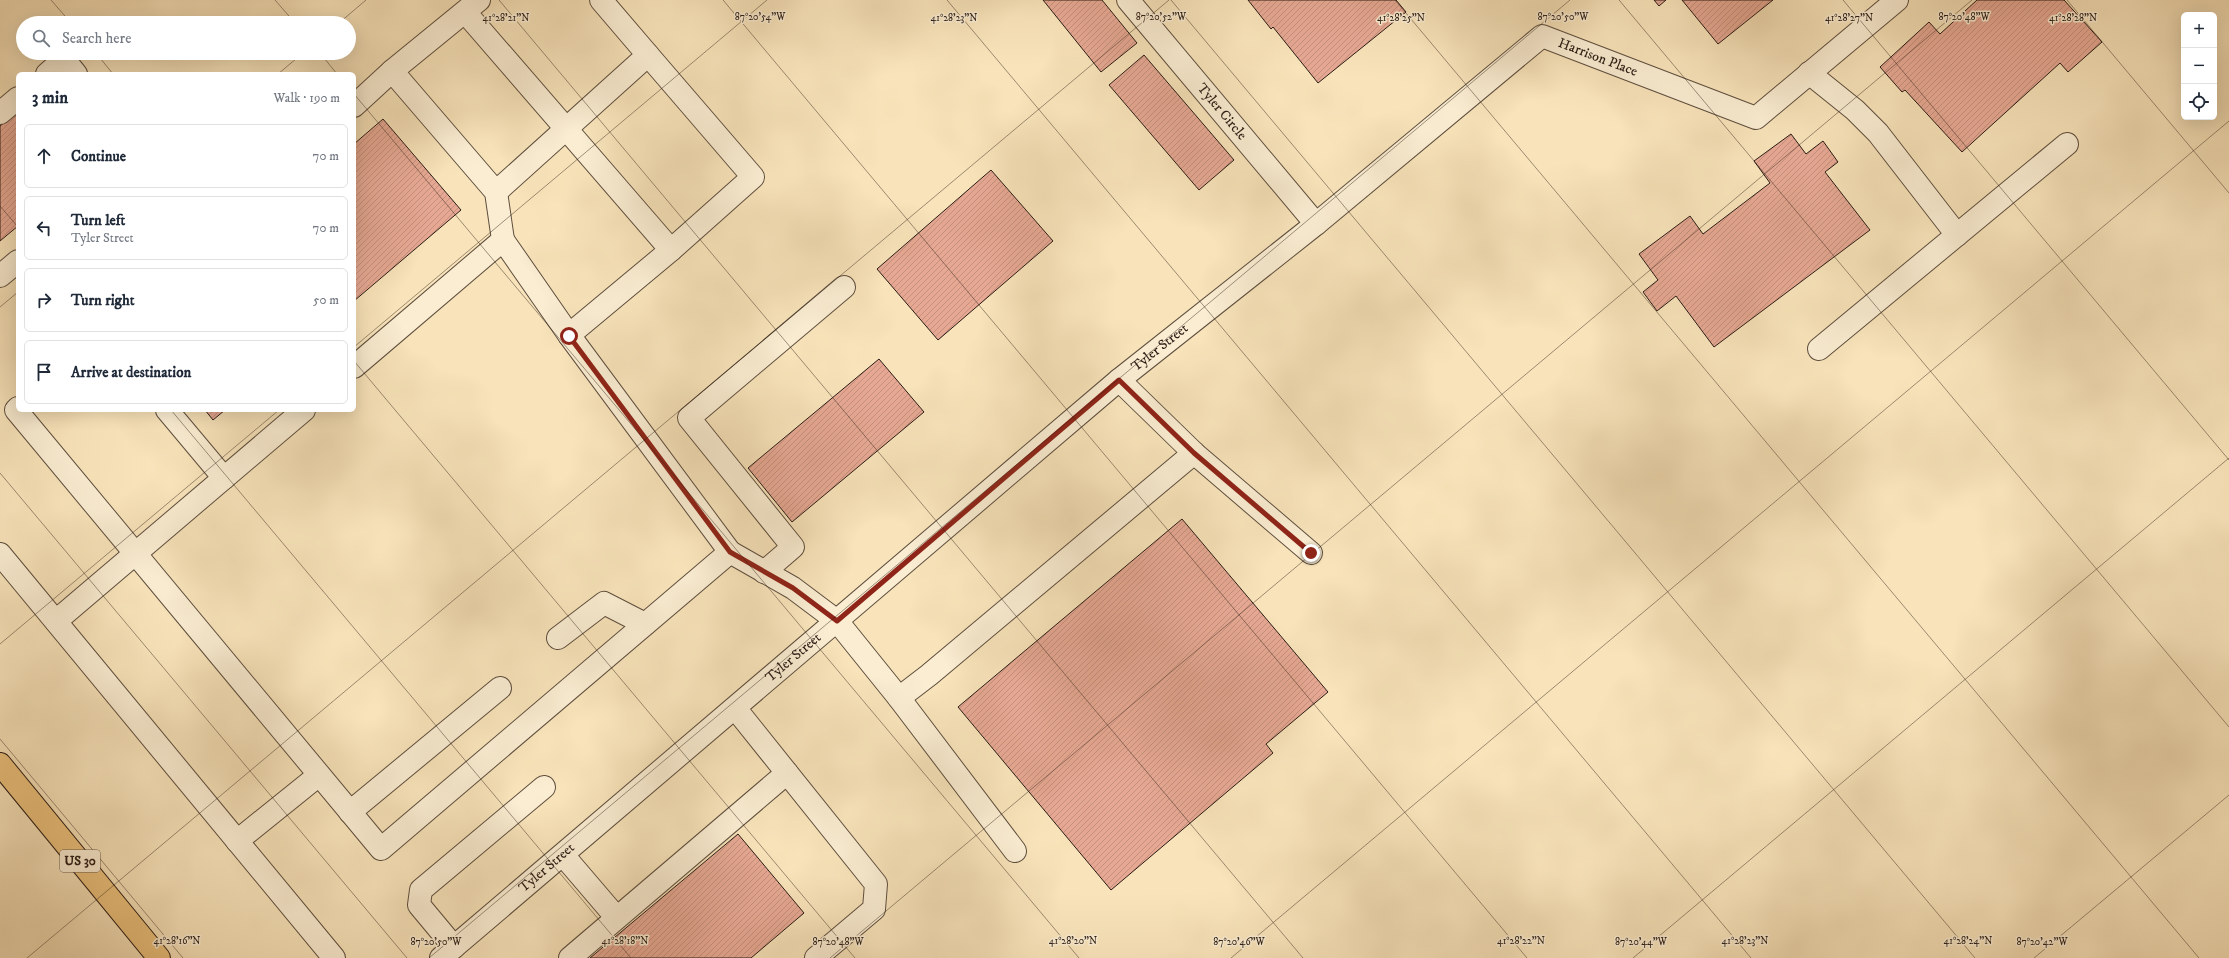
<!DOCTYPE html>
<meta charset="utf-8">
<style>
:root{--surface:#fff;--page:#f2f2f3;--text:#1f2937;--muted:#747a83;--line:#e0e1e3}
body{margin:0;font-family:"IM FELL DW Pica",serif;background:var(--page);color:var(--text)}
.controls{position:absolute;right:12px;top:12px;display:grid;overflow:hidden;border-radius:6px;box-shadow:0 4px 16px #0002}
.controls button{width:36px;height:36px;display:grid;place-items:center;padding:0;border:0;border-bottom:1px solid var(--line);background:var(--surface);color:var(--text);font:20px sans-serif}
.stop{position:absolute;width:12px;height:12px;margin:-9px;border:3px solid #8f2418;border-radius:50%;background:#fff}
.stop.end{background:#8f2418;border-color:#fff;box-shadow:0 1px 4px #0008}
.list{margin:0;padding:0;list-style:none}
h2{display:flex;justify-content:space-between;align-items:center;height:52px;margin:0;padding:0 16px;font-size:17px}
h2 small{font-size:13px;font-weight:400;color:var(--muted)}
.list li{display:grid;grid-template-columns:26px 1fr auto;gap:12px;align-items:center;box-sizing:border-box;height:64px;margin:0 8px 8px;padding:0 8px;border:1px solid var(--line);border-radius:6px}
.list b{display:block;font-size:15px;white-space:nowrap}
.list p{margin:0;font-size:13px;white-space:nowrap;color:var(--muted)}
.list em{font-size:13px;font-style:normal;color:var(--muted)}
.icon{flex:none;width:22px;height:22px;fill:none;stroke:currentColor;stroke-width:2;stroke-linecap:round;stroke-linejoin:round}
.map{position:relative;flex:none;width:2229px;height:958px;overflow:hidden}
.search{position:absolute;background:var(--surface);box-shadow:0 4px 16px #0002;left:16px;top:16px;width:340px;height:44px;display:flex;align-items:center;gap:10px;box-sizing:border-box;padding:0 14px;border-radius:22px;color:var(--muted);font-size:15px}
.panel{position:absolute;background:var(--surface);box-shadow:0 4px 16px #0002;left:16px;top:72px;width:340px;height:340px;border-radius:6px}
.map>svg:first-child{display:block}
.building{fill:url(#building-hatch);stroke:#2a1c15}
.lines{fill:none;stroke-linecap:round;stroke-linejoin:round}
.lane-casing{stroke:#5e4e3e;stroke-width:24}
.street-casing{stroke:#5e4e3e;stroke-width:24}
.primary-casing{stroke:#2a1c15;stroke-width:24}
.lane{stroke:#faedd2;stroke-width:22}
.street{stroke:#faedd2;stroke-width:22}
.primary{stroke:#ecc27d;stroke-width:22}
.route{stroke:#8f2418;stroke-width:5}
.ticks{fill:none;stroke:#2a1c15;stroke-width:1;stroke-opacity:0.45}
.labels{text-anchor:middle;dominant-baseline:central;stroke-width:3;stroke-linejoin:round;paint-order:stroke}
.shield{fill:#faedd2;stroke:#685b4e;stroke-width:1}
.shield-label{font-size:13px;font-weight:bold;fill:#2a1c15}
.street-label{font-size:14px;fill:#2a1c15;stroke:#faedd2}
.ticks-label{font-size:10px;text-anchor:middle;fill:#2a1c15;stroke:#faedd2;stroke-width:3;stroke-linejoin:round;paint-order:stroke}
</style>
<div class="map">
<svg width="2229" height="958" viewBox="0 0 2229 958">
<defs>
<pattern id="building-hatch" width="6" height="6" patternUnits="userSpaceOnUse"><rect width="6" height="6" fill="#e6a893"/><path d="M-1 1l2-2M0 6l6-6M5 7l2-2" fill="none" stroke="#c5907e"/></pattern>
</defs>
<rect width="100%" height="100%" fill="#f8e3ba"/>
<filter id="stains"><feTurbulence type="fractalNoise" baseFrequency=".005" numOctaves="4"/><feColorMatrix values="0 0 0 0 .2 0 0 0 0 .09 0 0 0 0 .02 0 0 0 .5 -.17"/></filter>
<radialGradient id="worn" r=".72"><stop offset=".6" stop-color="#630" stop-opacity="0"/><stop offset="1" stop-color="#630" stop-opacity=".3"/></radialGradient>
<g class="building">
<polygon points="1043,0 1102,0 1137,43 1101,72"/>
<polygon points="1248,0 1396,0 1406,12 1318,83 1273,27 1271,29"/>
<polygon points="1654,0 1666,0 1659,6"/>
<polygon points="1682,0 1773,0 1718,44"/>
<polygon points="1977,0 2064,0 2102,42 2068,72 2060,63 1962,152 1905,90 1902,92 1880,67 1929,22 1940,34"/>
<polygon points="1144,55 1234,160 1199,190 1109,85"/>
<polygon points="18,111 18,226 0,241 0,126"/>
<polygon points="383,119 461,210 354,301 354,144"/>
<polygon points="1791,134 1806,154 1823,141 1838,162 1825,172 1870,230 1714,347 1676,296 1657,311 1643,292 1658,280 1639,254 1690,216 1703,234 1770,183 1754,161"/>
<polygon points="991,170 1053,241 938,340 877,269"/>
<polygon points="879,359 924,412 792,522 748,468"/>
<polygon points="205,410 225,410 213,420"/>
<polygon points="1182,519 1328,692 1266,744 1273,753 1111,890 958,707"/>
<polygon points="738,834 804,913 751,958 590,958"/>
</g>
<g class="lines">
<g class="lane-casing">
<g id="lane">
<polyline points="465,12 671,250 753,177 648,55"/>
<polyline points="392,71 479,0"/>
<polyline points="1809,73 1855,110 1878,133 1957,235"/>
<polyline points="47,74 64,59 76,74"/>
<polyline points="354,106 392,71 496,192 503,240 354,367"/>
<polyline points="0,113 18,98"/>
<polyline points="496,192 648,55 601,0"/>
<polyline points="0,276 18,261"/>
<polyline points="569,335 671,250"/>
<polyline points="1819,349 2067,144"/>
<polyline points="1119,380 1194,453 1311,553"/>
<polyline points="18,408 16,410 381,849 730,552 569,335 503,240"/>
<polyline points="167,410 224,478"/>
<polyline points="730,552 793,588 837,621 899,698 929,675 1194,453"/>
<polyline points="764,572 793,547 689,418 844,287"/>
<polyline points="56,621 304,410"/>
<polyline points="558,638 604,603 645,624"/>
<polyline points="899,698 1015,851"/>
<polyline points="735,708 876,884 874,909 816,958"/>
<polyline points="350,812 500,688"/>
<polyline points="237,841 319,775"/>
<polyline points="563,855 616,917"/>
<polyline points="454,947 419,905 421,890 544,787"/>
<polyline points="570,958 787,773"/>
</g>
</g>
<g class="street-casing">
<g id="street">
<path id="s1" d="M1128,0L1316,224"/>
<polyline points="0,554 334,958"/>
<path id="s2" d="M441,958L1119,380L1316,224L1542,36L1756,118L1897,0"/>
</g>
</g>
<g class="primary-casing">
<polyline id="primary" points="0,764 159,958"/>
</g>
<use href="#lane" class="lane"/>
<use href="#street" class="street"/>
<use href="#primary" class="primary"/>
</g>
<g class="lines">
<polyline class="route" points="569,336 730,552 793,588 837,621 1119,380 1194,453 1311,553"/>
</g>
<path class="ticks" d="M51,0L71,23M275,0L295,23M499,0L1303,958M723,0L1527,958M947,0L1751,958M1171,0L1975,958M1395,0L2199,958M1619,0L2229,727M1843,0L2229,460M2067,0L2229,193M339,23L366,0M96,53L113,74M320,53L337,74M278,74L303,53M354,94L1079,958M0,206L18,227M0,307L18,292M354,347L767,0M354,361L855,958M171,410L631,958M0,473L407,958M0,644L279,410M0,739L183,958M27,958L1169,0M429,958L1570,0M830,958L1972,0M1231,958L2229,121M1633,958L2229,458M2034,958L2229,795"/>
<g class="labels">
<rect class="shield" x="60" y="850" width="40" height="22" rx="3"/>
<g class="shield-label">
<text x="80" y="861">US 30</text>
</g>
<g class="street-label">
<text stroke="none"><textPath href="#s2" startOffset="1496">Harrison Place</textPath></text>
<text stroke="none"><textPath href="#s1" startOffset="146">Tyler Circle</textPath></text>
<text stroke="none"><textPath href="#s2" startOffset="943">Tyler Street</textPath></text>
<text stroke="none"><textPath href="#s2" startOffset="463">Tyler Street</textPath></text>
<text stroke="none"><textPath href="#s2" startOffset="139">Tyler Street</textPath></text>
</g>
</g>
<g class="ticks-label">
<text x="760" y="20">87°20'54"W</text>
<text x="1161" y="20">87°20'52"W</text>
<text x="1563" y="20">87°20'50"W</text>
<text x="1964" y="20">87°20'48"W</text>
<text x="506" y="21">41°28'21"N</text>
<text x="954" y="21">41°28'23"N</text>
<text x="1401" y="21">41°28'25"N</text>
<text x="1849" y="21">41°28'27"N</text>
<text x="2073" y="21">41°28'28"N</text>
<text x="177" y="944">41°28'16"N</text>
<text x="625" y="944">41°28'18"N</text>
<text x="1073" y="944">41°28'20"N</text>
<text x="1521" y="944">41°28'22"N</text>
<text x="1745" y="944">41°28'23"N</text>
<text x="1968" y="944">41°28'24"N</text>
<text x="436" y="945">87°20'50"W</text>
<text x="838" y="945">87°20'48"W</text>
<text x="1239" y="945">87°20'46"W</text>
<text x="1641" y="945">87°20'44"W</text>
<text x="2042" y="945">87°20'42"W</text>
</g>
<rect width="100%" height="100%" filter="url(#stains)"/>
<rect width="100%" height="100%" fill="url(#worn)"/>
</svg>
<div class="controls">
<button>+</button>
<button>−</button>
<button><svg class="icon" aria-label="locate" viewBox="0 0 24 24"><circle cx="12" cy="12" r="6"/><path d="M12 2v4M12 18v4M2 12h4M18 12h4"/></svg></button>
</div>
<div class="stop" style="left:569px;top:336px"></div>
<div class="stop end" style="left:1311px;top:553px"></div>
<div class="search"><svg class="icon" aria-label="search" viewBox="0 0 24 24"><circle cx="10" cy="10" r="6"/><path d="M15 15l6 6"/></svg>Search here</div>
<section class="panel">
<h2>3 min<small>Walk · 190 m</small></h2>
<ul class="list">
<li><svg class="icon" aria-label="ahead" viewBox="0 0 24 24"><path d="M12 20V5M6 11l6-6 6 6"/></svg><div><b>Continue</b></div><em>70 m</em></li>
<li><svg class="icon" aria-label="left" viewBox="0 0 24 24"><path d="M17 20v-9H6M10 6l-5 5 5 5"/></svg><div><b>Turn left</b><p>Tyler Street</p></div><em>70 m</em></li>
<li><svg class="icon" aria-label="right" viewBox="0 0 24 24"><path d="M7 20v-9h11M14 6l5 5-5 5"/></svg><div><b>Turn right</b></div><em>50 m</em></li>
<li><svg class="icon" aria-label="arrive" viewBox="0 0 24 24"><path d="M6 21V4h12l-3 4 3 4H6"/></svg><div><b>Arrive at destination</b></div></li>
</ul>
</section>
</div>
